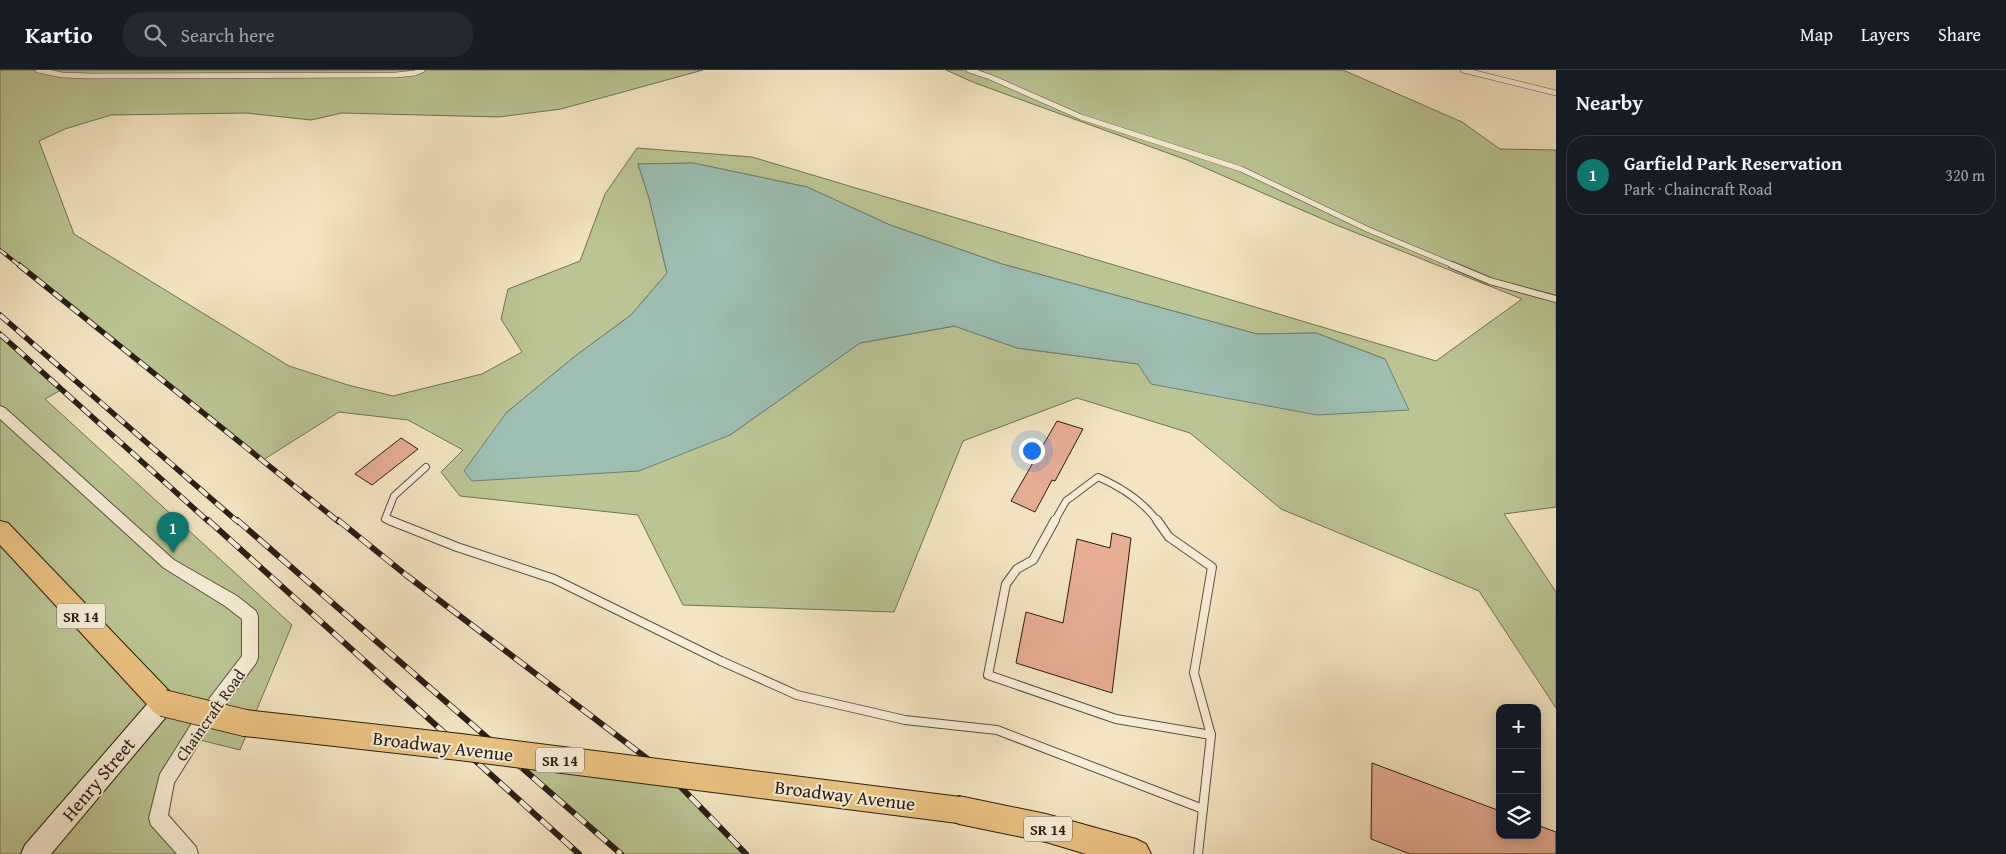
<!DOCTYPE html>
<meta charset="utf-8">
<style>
:root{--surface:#171b24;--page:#242831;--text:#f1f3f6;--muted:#9ea1a6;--line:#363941;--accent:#0f766e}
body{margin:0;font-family:"Gentium Book Plus",serif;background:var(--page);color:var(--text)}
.controls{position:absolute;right:15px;bottom:15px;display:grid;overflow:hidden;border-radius:10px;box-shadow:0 2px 12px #0003}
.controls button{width:45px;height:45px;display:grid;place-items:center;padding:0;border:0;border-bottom:1px solid var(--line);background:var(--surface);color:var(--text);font:25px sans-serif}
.you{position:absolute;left:1031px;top:380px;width:18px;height:18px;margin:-12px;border:4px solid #fff;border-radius:50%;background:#1a73e8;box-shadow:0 0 0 8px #1a73e833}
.badge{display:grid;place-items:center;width:32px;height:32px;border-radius:50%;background:var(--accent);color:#fff;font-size:16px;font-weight:700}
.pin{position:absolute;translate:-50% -41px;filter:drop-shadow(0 1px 2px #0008)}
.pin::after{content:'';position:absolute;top:26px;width:18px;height:15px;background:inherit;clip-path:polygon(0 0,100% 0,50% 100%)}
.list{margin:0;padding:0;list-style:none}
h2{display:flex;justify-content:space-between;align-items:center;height:65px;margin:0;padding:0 20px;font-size:21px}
h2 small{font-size:16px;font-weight:400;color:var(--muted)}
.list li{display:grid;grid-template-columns:32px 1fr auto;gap:15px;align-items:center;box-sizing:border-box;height:80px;margin:0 10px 10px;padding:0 10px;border:1px solid var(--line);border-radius:20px}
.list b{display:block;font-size:19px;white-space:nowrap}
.list p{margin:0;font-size:16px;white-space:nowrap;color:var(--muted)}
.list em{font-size:16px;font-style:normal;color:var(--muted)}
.icon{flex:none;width:28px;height:28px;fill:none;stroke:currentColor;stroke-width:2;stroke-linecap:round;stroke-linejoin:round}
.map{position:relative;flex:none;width:1556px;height:784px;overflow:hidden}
header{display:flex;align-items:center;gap:30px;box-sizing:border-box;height:70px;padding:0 25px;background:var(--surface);border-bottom:1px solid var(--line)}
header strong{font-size:24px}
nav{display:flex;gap:28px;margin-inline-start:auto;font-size:18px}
.search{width:350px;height:45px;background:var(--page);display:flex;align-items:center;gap:12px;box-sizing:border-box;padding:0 18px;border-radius:20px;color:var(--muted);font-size:19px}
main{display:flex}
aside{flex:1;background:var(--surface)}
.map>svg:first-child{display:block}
.green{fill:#bbc593;stroke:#727153;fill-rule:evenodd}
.water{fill:#9cbfb2;stroke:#6e7e72}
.building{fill:#e7ae95;stroke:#281d13}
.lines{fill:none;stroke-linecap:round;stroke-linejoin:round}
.lane-far2-casing{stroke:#5b4f3f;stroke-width:6}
.lane-far1-casing{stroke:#5b4f3f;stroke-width:8}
.lane-casing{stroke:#5b4f3f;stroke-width:10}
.street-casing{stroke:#5b4f3f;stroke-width:2}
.secondary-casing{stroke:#281d13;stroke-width:2}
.primary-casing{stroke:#281d13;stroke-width:2}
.lane-far2{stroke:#f8eed7;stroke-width:5}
.lane-far1{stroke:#f8eed7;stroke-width:6}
.lane{stroke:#f8eed7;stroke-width:8}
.street{fill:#f8eed7;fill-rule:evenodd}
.secondary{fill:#f8eed7;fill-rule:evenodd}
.primary{fill:#eac281;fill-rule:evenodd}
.rail-far2-casing{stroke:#281d13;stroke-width:4}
.rail-far1-casing{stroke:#281d13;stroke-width:5.5}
.rail-casing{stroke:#281d13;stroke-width:6}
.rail-far2{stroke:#f8eed7;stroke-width:2.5;stroke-dasharray:8;stroke-linecap:butt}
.rail-far1{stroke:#f8eed7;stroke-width:4;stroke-dasharray:11;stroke-linecap:butt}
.rail{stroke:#f8eed7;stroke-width:4.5;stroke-dasharray:14;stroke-linecap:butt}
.primary-bridge-casing{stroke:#281d13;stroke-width:28;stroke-linecap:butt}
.primary-bridge{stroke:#eac281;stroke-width:26}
.labels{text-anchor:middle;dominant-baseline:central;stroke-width:4;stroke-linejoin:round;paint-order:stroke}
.shield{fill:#f8eed7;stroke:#665c4e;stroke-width:1}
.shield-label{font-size:15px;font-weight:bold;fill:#281d13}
.street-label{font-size:16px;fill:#281d13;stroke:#f8eed7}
.near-street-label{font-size:19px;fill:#281d13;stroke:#f8eed7}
</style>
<header>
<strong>Kartio</strong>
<div class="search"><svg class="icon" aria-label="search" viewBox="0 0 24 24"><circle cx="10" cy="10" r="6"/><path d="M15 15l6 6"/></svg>Search here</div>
<nav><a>Map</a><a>Layers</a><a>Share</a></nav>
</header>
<main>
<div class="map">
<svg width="1556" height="784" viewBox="0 0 1556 784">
<rect width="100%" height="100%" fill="#f4e5c2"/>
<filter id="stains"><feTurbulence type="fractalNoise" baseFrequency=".004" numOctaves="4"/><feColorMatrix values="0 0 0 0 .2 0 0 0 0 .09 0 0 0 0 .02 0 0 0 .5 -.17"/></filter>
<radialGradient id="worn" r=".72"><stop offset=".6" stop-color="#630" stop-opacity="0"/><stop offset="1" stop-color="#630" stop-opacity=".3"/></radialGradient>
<g class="green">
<path d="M0,0H703L561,39L499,47L342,43L311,50L246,43L111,45L65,59L39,71L74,164L289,296L348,315L393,326L482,304L522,282L501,249L508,219L580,191L605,124L637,78L752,87L1436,291L1522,229L1334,154L1187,90L975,13L946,0H1343L1462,52L1500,79L1556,80V437L1504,444L1556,522V638L1479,521L1281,439L1190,363L1077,328L963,371L894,542L683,535L638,445L460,426L441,402L463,380L408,350L339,342L263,390L0,180ZM693,93L807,117L890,155L1002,194L1257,264L1316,263L1385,289L1138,294L1017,278L955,256L860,273L730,365L506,343L574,287L631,245L667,203L649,128L638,94Z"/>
<polygon points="0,264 61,320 45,329 292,555 240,680 192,668 158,748 189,784 0,784"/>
<polygon points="503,681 670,706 746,784 621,784"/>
</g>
<polygon class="water" points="693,93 807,117 890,155 1002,194 1257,264 1316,263 1385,289 1409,340 1317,345 1151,314 1138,294 1017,278 954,256 860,273 730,365 639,401 472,411 464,401 506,343 574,287 631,245 667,203 649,128 638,94"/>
<g class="building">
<polygon points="1057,351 1083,359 1055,411 1052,410 1035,442 1011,431"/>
<polygon points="401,368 418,379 372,415 355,404"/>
<polygon points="1112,463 1131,468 1112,623 1016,593 1026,542 1063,553 1077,469 1110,478"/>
<polygon points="1372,693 1500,741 1500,765 1537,765 1537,755 1556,762 1556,784 1410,784 1371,769"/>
</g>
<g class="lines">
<g class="lane-far2-casing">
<g id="lane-far2">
<polyline points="38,0 62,5 91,6 396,5 415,3 422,0"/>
<polyline points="969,0 990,7 1081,47 1241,99 1369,160 1455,196"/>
<polyline points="1463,0 1556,23"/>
</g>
</g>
<g class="lane-far1-casing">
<g id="lane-far1">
<polyline points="1452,195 1490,211 1556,229"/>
<polyline points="392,452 385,449 394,426 426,397"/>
<path d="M1054,452L1066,431L1098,407C1121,417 1143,431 1158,452"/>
</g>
</g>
<g class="lane-casing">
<g id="lane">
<polyline points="389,450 457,477 554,509 721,591 797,625 905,650 997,660 1203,739"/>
<polyline points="1055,450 1033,490 1017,499 1006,514 988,605 1116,649 1211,665"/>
<polyline points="1157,450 1169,467 1212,497 1194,603 1211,665"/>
<polyline points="1198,784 1211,665"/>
</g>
</g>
<g class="street-casing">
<polygon id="street" points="0,336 5,338 174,490 237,526 256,541 258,546 258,588 256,593 211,654 174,713 168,745 196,777 198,784 177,784 151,755 149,748 160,704 199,642 242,586 242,549 225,536 164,498 0,349"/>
</g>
<g class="secondary-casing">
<polygon id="secondary" points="163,622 171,625 175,633 171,641 51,784 21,784 25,775 155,625"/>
</g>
<g class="primary-casing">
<g id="primary">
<polygon points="0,451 8,453 172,624 176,633 172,642 163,645 154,642 0,475"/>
<polygon points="959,726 1046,744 1136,769 1146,774 1151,784 1086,784 1046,772 959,754 949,750 945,740 949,730"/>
</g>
</g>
<use href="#lane-far2" class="lane-far2"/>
<use href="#lane-far1" class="lane-far1"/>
<use href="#lane" class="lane"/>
<use href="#street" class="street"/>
<use href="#secondary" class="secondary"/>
<use href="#primary" class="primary"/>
<g class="rail-far2-casing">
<polyline id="rail-far2" points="0,180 20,196"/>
</g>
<g class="rail-far1-casing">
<g id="rail-far1">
<polyline points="19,195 339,452"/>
<polyline points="0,245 238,452"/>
<polyline points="0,264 209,452"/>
</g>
</g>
<g class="rail-casing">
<g id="rail">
<polyline points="208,450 579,784"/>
<polyline points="237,450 621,784"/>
<polyline points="338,450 406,505 670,706 746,784"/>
</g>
</g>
<use href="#rail-far2" class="rail-far2"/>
<use href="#rail-far1" class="rail-far1"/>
<use href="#rail" class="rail"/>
<g class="primary-bridge-casing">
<polyline id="primary-bridge" points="163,633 245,653 460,677 959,740"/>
</g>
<use href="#primary-bridge" class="primary-bridge"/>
</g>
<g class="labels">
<g class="shield">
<rect x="57" y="533.5" width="48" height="25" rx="4"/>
<rect x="536" y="677.5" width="48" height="25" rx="4"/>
<rect x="1024" y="746.5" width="48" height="25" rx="4"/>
</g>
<g class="shield-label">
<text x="81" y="546">SR 14</text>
<text x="560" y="690">SR 14</text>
<text x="1048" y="759">SR 14</text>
</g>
<g class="street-label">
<text transform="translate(210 645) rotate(-55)">Chaincraft Road</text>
</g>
<g class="near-street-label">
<text transform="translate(443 676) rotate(7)">Broadway Avenue</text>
<text transform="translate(98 709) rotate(-50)">Henry Street</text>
<text transform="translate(845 725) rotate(7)">Broadway Avenue</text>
</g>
</g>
<rect width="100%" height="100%" filter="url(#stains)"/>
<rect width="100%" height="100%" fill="url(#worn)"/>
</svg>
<div class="controls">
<button>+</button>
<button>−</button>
<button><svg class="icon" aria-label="layers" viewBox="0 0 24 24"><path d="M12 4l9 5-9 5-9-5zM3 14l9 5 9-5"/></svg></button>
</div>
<div class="you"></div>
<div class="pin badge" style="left:173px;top:483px">1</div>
</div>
<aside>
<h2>Nearby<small></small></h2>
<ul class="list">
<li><span class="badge">1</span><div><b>Garfield Park Reservation</b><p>Park · Chaincraft Road</p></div><em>320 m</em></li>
</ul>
</aside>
</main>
